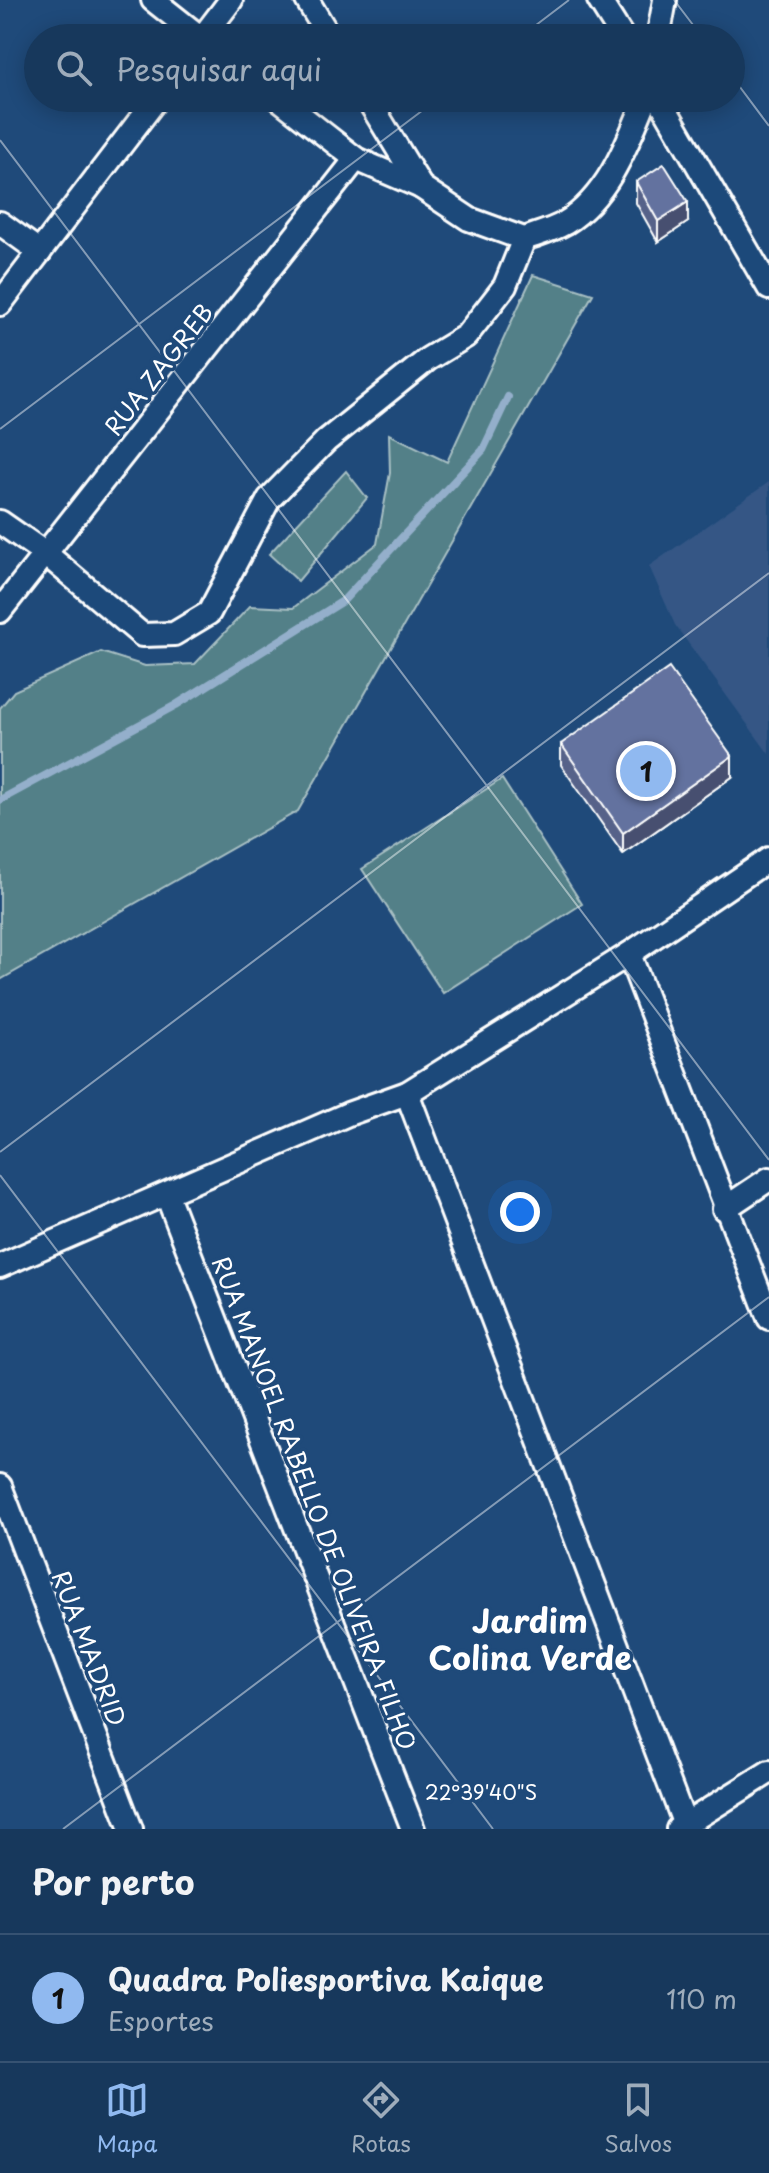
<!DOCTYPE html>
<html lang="pt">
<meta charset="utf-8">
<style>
:root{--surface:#17385c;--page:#244365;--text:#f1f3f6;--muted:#9eacbb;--line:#365272;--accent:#90b9f0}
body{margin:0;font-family:"Playpen Sans",sans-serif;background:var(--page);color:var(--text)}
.you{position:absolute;left:520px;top:1212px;width:28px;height:28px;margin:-20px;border:6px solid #fff;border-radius:50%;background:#1a73e8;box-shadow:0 0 0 12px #1a73e833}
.badge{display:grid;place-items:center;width:52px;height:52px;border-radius:50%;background:var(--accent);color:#111;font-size:26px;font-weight:700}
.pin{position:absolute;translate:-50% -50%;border:4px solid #fff;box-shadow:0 2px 8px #0006}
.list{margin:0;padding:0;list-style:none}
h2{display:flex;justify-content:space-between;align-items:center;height:104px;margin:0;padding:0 32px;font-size:34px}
h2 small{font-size:26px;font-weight:400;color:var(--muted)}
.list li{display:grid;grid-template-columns:52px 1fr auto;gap:24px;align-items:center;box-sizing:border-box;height:128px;padding:0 32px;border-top:2px solid var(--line)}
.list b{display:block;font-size:30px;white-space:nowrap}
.list p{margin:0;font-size:26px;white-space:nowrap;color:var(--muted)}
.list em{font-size:26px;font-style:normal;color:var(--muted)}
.icon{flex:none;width:44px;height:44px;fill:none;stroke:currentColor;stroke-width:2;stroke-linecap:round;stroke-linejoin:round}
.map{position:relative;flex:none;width:769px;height:1829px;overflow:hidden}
.search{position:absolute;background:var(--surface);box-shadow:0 4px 20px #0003;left:24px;right:24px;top:24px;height:88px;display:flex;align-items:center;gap:20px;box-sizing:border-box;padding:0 28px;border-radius:44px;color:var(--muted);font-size:30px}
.sheet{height:232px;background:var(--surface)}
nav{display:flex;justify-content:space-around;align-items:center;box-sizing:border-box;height:112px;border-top:2px solid var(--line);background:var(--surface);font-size:22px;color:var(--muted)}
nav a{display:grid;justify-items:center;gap:4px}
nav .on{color:var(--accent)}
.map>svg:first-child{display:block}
.built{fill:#345685}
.green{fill:#538088;stroke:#a9c0c4;stroke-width:2}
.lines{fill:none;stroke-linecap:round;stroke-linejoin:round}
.stream{stroke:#94afcb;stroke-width:8}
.minor-casing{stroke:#fff;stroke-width:28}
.minor{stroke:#1f4a7a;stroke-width:22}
.wall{fill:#566289;stroke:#fff;stroke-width:2}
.shaded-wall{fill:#46506f;stroke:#fff;stroke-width:2}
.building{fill:#64729f;stroke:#fff;stroke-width:2}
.ticks{fill:none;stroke:#fff;stroke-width:2;stroke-opacity:0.45}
.labels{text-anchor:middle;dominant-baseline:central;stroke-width:7;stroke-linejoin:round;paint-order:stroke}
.street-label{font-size:24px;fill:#fff;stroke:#1f4a7a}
.district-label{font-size:32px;font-weight:bold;fill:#fff;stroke:#1f4a7a}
.ticks-label{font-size:20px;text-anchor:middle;fill:#fff;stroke:#1f4a7a;stroke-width:7;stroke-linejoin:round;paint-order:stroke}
</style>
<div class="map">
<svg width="769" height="1829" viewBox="0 0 769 1829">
<rect width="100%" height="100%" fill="#1f4a7a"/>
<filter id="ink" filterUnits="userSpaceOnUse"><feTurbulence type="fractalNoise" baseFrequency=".0125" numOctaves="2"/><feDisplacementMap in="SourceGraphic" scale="16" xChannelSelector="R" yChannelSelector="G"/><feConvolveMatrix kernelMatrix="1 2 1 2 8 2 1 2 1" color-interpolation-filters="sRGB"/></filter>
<g filter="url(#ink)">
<polygon class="built" points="769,482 769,754 675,625 649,566"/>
<g class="green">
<polygon points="533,275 593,294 298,811 0,980 0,708 14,691 101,652 145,666 195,664 250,606 293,608 377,544 390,473 389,434 447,462"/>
<polygon points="346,471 367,498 298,581 269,554"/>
<polygon points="502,779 582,904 443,993 362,869"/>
</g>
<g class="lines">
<polyline class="stream" points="0,800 176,705 343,601 483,450 508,397"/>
<g class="minor-casing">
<g id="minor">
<polyline points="153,0 201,38"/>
<polyline points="307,0 330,38"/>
<polyline points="599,0 623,38"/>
<polyline points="202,38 231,0"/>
<polyline points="658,38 665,0"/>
<path d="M278,98L356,159L421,187L469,219L524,239C538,234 553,230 565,223C609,196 628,142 646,98"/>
<polyline points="367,98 421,187"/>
<polyline points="659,98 769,288"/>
<polyline points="0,223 40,252"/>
<polyline points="0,304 157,98"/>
<polyline points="0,522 46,554 142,635 174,634 209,613 269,499 326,441 428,359 466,336 505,286 524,239"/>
<polyline points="0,611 356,159"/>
<polyline points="629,954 769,1318"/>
<polyline points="407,1093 685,1825"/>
<polyline points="167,1195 413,1829"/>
<polyline points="724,1209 769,1179"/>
<polyline points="0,1266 348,1114 407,1093 629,954 769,859"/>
<polyline points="0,1486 131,1829"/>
<polyline points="678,1829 769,1772"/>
</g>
</g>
<use href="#minor" class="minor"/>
</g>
<g class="wall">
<polygon points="636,182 688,222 658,242 636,203"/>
<polygon points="561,744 732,777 623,854 561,765"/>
</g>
<g class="shaded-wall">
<polygon points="688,202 688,222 658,242 658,221"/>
<polygon points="732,756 732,777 623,854 623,833"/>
</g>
<g class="building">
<polygon points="664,164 688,202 658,221 636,182"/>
<polygon points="669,668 732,756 623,833 561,744"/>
</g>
</g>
<path class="ticks" d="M674,0L703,38M519,38L569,0M731,75L769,126M0,140L769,1160M0,429L439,98M0,1152L769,573M0,1175L493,1829M63,1829L769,1297"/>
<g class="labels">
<g class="street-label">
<text transform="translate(158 369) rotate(-52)">RUA ZAGREB</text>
<text transform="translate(315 1503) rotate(69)">RUA MANOEL RABELLO DE OLIVEIRA FILHO</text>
<text transform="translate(90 1648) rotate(69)">RUA MADRID</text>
</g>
<g class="district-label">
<text x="530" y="1620">Jardim<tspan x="530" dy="37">Colina Verde</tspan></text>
</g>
</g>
<g class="ticks-label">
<text x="481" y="1800">22°39'40"S</text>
</g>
</svg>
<div class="you"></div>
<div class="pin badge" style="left:646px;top:771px">1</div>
<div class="search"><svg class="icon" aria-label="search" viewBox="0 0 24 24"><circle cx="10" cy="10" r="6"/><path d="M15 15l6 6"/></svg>Pesquisar aqui</div>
</div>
<section class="sheet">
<h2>Por perto<small></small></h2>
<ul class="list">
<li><span class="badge">1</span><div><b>Quadra Poliesportiva Kaique</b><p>Esportes</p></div><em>110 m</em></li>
</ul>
</section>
<nav>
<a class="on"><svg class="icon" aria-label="map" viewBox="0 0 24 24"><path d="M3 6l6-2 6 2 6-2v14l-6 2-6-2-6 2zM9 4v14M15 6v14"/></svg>Mapa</a>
<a><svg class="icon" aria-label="directions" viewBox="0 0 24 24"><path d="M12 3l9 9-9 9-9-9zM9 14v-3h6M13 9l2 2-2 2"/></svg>Rotas</a>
<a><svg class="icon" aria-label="saved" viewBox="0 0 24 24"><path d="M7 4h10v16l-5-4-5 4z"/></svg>Salvos</a>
</nav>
